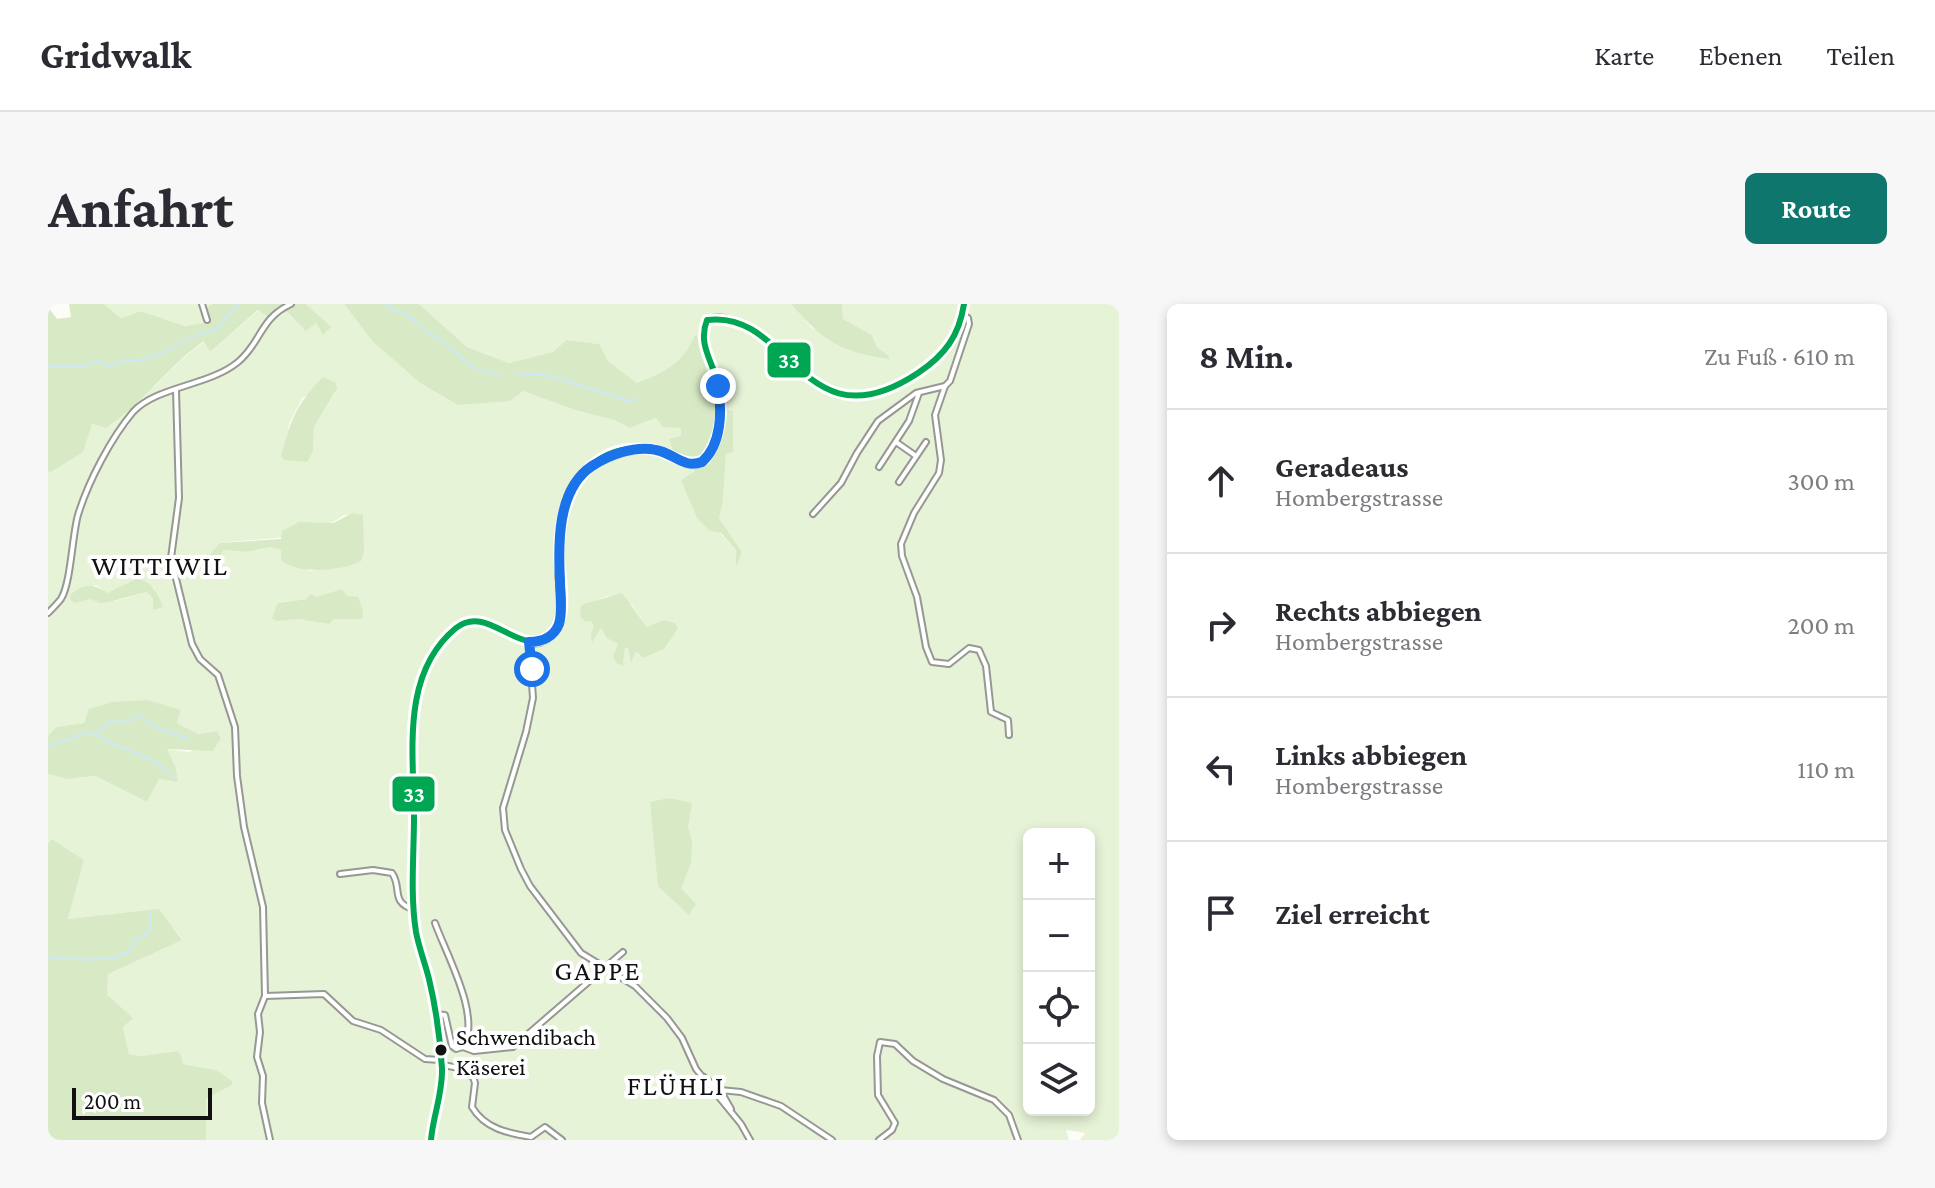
<!DOCTYPE html>
<html lang="de">
<meta charset="utf-8">
<style>
:root{--surface:#fff;--page:#f7f7f7;--text:#2b2b33;--muted:#7c7c81;--line:#e1e1e2;--accent:#0f766e}
body{margin:0;font-family:"Crimson Pro",serif;background:var(--page);color:var(--text)}
.controls{position:absolute;right:24px;bottom:24px;display:grid;overflow:hidden;border-radius:12px;box-shadow:0 4px 12px #0003}
.controls button{width:72px;height:72px;display:grid;place-items:center;padding:0;border:0;border-bottom:2px solid var(--line);background:var(--surface);color:var(--text);font:40px sans-serif}
.scale{position:absolute;left:24px;bottom:20px;width:140px;box-sizing:border-box;padding-left:8px;border:4px solid #111;border-top:0;font-size:22px;line-height:28px;white-space:nowrap;color:#111;-webkit-text-stroke:6px #fff;paint-order:stroke}
.stop{position:absolute;width:24px;height:24px;margin:-18px;border:6px solid #1a73e8;border-radius:50%;background:#fff}
.stop.end{background:#1a73e8;border-color:#fff;box-shadow:0 2px 8px #0008}
.list{margin:0;padding:0;list-style:none}
h2{display:flex;justify-content:space-between;align-items:center;height:104px;margin:0;padding:0 32px;font-size:34px}
h2 small{font-size:26px;font-weight:400;color:var(--muted)}
.list li{display:grid;grid-template-columns:52px 1fr auto;gap:24px;align-items:center;box-sizing:border-box;height:144px;padding:0 32px;border-top:2px solid var(--line)}
.list b{display:block;font-size:30px;white-space:nowrap}
.list p{margin:0;font-size:26px;white-space:nowrap;color:var(--muted)}
.list em{font-size:26px;font-style:normal;color:var(--muted)}
.icon{flex:none;width:44px;height:44px;fill:none;stroke:currentColor;stroke-width:2;stroke-linecap:round;stroke-linejoin:round}
.map{position:relative;flex:none;width:1071px;height:836px;overflow:hidden;border-radius:12px}
header{display:flex;align-items:center;gap:48px;box-sizing:border-box;height:112px;padding:0 40px;background:var(--surface);border-bottom:2px solid var(--line)}
header strong{font-size:38px}
nav{display:flex;gap:44px;margin-inline-start:auto;font-size:28px}
.intro{display:flex;align-items:center;justify-content:space-between;box-sizing:border-box;height:192px;padding:0 48px}
h1{margin:0;font-size:56px}
.button{padding:20px 36px;border-radius:12px;background:var(--accent);color:#fff;font-size:28px;font-weight:700}
main{display:flex;gap:48px;padding:0 48px}
aside{flex:1;background:var(--surface);border-radius:12px;box-shadow:0 4px 12px #0003}
.map>svg:first-child{display:block}
.green{fill:#e7f3d7;fill-rule:evenodd}
.forest{fill:#d8eac5}
.lines{fill:none;stroke-linecap:round;stroke-linejoin:round}
.stream{stroke:#cde8f7;stroke-width:2}
.street-casing{stroke:#979795;stroke-width:8}
.secondary-casing{stroke:#8e8d8b;stroke-width:9}
.street{stroke:#fffffe;stroke-width:4}
.secondary{stroke:#f6f4eb;stroke-width:5}
.bus-1-casing{stroke:#fff;stroke-width:12}
.bus-1{stroke:#00a651;stroke-width:6}
.route{stroke:#1a73e8;stroke-width:10}
.bus-dot{fill:#111;stroke:#fff;stroke-width:3}
.labels{text-anchor:middle;dominant-baseline:central;stroke-width:8;stroke-linejoin:round;paint-order:stroke}
.bus-label{font-size:24px;fill:#111;stroke:#fff;text-anchor:start}
.neighbourhood-label{font-size:28px;letter-spacing:2px;fill:#111;stroke:#fff}
.line-badge{stroke:#fff;stroke-width:3}
.badge-label{font-size:22px;text-anchor:middle;font-weight:bold;fill:#fff}
</style>
<header>
<strong>Gridwalk</strong>
<nav><a>Karte</a><a>Ebenen</a><a>Teilen</a></nav>
</header>
<div class="intro"><h1>Anfahrt</h1><a class="button">Route</a></div>
<main>
<div class="map">
<svg width="1071" height="836" viewBox="0 0 1071 836">
<rect width="100%" height="100%" fill="#fdfcf7"/>
<g class="green">
<polygon points="56,0 165,0 159,3 162,18 137,22 93,7 73,14"/>
<path d="M258,0H296L324,37L372,79L410,101L475,87L527,106L566,116L580,124L608,114L633,124L641,157L647,167L633,176L662,227L672,229L688,246V260L694,248L671,214L675,198L678,150L669,105L666,69L646,32C636,59 614,69 589,79L560,57L550,40L518,36L505,48L461,59L419,43L371,0H743L764,24L841,52L829,43L824,31L795,15L794,0H1071V836H1032L1037,829L1018,826L1021,836H158V795L184,781L168,766L135,760L129,747L93,752L81,750L75,723L58,691L60,670L134,635L111,606L20,615L36,556L4,535L0,540V470L18,475L47,472L99,498L111,475L130,477L128,464L118,445L142,448L168,427L150,430L129,419L133,406L63,398L42,405L36,419L8,423L0,432V167H3L43,120L58,124C93,102 121,62 157,37L162,48L211,6L220,13L221,19L237,6L245,15L268,19L275,30L282,23ZM289,86L266,123L265,147L233,152L242,118L255,93ZM296,211H315V227L280,264L262,267L233,245L223,243L197,248L176,246L163,265L172,239C214,234 260,237 296,211ZM87,275L107,285L105,295L99,288C80,293 61,302 42,295L47,281L61,289C68,282 79,281 87,275ZM294,285L313,315H286L281,320L250,315L230,299L268,293ZM560,292L584,301L599,323L610,320L616,345L596,354L588,348L584,357L580,343L577,344L575,361L570,340L553,324L545,338L546,322L543,316L549,296ZM981,530H1041V806H981Z"/>
</g>
<g class="forest">
<path d="M21,0H56L73,14L93,7L137,22L161,18L159,3L165,0H258L283,23L275,31L268,19L258,27L237,6L222,20L220,13L210,6L162,48L156,37C120,62 94,101 58,124L44,120L35,148L3,168L0,167V3L9,15L23,13Z"/>
<path d="M296,0H371L419,43L461,59L505,48L518,36L551,40L560,57L589,79C614,69 636,59 646,32L649,31L653,47L666,69L669,104L685,107V148L678,150L675,198L671,214L694,248L688,263V246L673,229L662,227L649,214L633,176L647,167L641,157L625,147L621,135L633,132V124L615,123L608,114L581,124L566,116L527,106L475,87L462,97L410,101L372,79L324,37Z"/>
<path d="M743,0H794L795,15L824,31L829,43L841,52V55C792,48 775,37 743,0Z"/>
<path d="M275,73L288,79L289,85L266,123L265,147L259,158L236,156L233,152C242,117 249,99 275,73Z"/>
<path d="M305,209L315,211L316,247L313,257C294,267 249,271 233,256V246L223,243L197,248L176,246L159,272L156,268L163,249L172,239L233,235L234,227L251,218L285,219Z"/>
<path d="M87,275C104,276 109,289 115,303L105,306V295L99,288L61,298L52,299L42,295L28,299L22,296V291C37,279 44,280 61,289C68,282 79,281 87,275Z"/>
<polygon points="294,285 299,292 310,293 315,307 314,315 286,315 281,320 250,315 228,317 224,314 230,299 258,295 263,290 268,293"/>
<polygon points="574,289 599,323 616,316 627,319 630,324 616,345 596,354 588,348 583,359 580,344 577,344 575,362 568,359 565,352 570,340 559,334 553,324 544,339 543,329 546,322 543,317 537,318 532,312 533,301"/>
<polygon points="100,396 133,406 129,419 150,430 168,427 173,434 165,447 119,445 128,464 130,478 111,475 99,498 47,472 18,475 0,470 0,432 8,423 36,419 41,405 63,398"/>
<polygon points="621,494 644,499 640,523 644,538 643,559 633,584 648,600 641,611 610,582 602,498"/>
<polygon points="4,535 36,556 20,615 111,605 134,636 60,670 59,691 85,714 75,723 81,750 93,752 129,747 133,751 135,760 168,766 184,777 184,781 158,795 158,836 0,836 0,540"/>
</g>
<g class="lines">
<g class="stream">
<path d="M339,0L345,7C360,8 366,17 377,27C382,31 388,32 393,36C418,55 417,66 452,70"/>
<polyline points="0,62 33,63 49,57 62,62 75,57 89,57 119,47 143,33 168,26 190,0"/>
<path d="M469,70C488,68 507,73 524,79C543,87 559,87 579,97L589,95"/>
<polyline points="47,430 62,417 81,418 91,411 110,425 139,434"/>
<path d="M0,442C9,436 14,437 24,435C28,433 31,430 35,429C46,427 56,436 65,440C89,450 108,454 126,474"/>
<path d="M0,653C17,655 70,660 82,646C85,643 86,639 88,635C103,631 103,624 103,610"/>
</g>
<g class="street-casing">
<g id="street">
<polyline points="154,0 159,16"/>
<polyline points="897,82 887,111 893,156 891,169 866,209 853,240 854,252 869,293 878,343 884,358 901,360 921,344 931,346 938,362 943,408 960,416 961,431"/>
<polyline points="128,86 131,194 123,254 144,340 152,355 170,371 187,423 189,472 196,523 215,603 217,692 210,710 212,728 209,753 215,772 214,799 222,836"/>
<polyline points="848,138 868,152"/>
<polyline points="831,163 861,117 871,89"/>
<polyline points="851,178 878,138"/>
<polyline points="765,210 793,179 809,149 830,117 868,89 897,82 902,77 921,20 920,14 915,11"/>
<path d="M0,309C4,305 9,300 13,295C23,279 24,232 30,211C40,178 63,134 85,108C109,82 161,82 190,58C214,38 211,15 243,0"/>
<polyline points="481,338 485,394 478,428 455,504 457,526 473,565 482,582 533,649 587,682 619,714 634,734 648,765 693,820 702,836"/>
<path d="M292,570L325,566L344,569C355,585 341,598 367,606"/>
<path d="M387,619C398,650 434,713 415,743L408,745L404,742L397,711L387,710"/>
<polyline points="217,692 276,690 305,717 333,726 377,755 392,756"/>
<polyline points="415,743 426,747 465,743 575,648"/>
<path d="M394,761L406,763L425,773L427,779L424,803C437,825 460,829 483,833L497,823L514,836"/>
<polyline points="656,773 672,786 693,788 733,802 784,836"/>
<polyline points="672,786 683,805"/>
<polyline points="831,836 844,826 847,819 830,791 829,752 832,738 847,740 865,757 895,775 946,796 961,811 970,836"/>
</g>
</g>
<g class="secondary-casing">
<path id="secondary" d="M383,836C384,812 396,790 394,766C392,738 388,708 382,681C378,662 371,644 368,625C363,588 366,548 366,511C366,473 361,433 368,396C373,375 382,355 394,338C438,278 474,369 506,328C518,313 512,289 511,272C510,242 510,199 530,175C546,154 581,141 607,146C628,149 648,174 663,147C674,127 675,99 669,77C664,58 647,36 659,16C694,0 758,77 783,88C817,104 884,69 903,40C911,28 914,14 916,0"/>
</g>
<use href="#street" class="street"/>
<use href="#secondary" class="secondary"/>
<g class="bus-1-casing">
<path id="bus-1" d="M383,836C385,812 395,789 394,764C392,734 388,704 381,675C377,659 371,644 368,628C362,590 366,551 366,513C366,450 352,370 408,324C440,298 472,356 502,331C524,313 510,269 511,244C513,189 542,135 606,146C624,149 640,166 657,155C675,131 677,98 667,70C660,51 651,36 659,16C743,5 755,145 870,69C897,51 911,32 916,0"/>
</g>
<use href="#bus-1" class="bus-1"/>
</g>
<g class="lines">
<path class="route" d="M484,365L481,338C494,338 506,333 511,320C515,307 512,290 512,277C510,240 509,185 544,162C561,151 587,141 608,146C626,149 635,165 654,158C674,140 674,107 670,82"/>
</g>
<circle class="bus-dot" cx="393" cy="746" r="7"/>
<g class="labels">
<g class="bus-label">
<text x="408" y="732">Schwendibach<tspan x="408" dy="30">Käserei</tspan></text>
</g>
<g class="neighbourhood-label">
<text x="112" y="261">WITTIWIL</text>
<text x="550" y="666">GAPPE</text>
<text x="628" y="781">FLÜHLI</text>
</g>
</g>
<g class="line-badge">
<rect x="718" y="37" width="46" height="38" rx="8" fill="#00a651"/>
<rect x="343" y="471" width="45" height="38" rx="8" fill="#00a651"/>
</g>
<g class="badge-label">
<text x="741" y="64">33</text>
<text x="366" y="498">33</text>
</g>
</svg>
<div class="controls">
<button>+</button>
<button>−</button>
<button><svg class="icon" aria-label="locate" viewBox="0 0 24 24"><circle cx="12" cy="12" r="6"/><path d="M12 2v4M12 18v4M2 12h4M18 12h4"/></svg></button>
<button><svg class="icon" aria-label="layers" viewBox="0 0 24 24"><path d="M12 4l9 5-9 5-9-5zM3 14l9 5 9-5"/></svg></button>
</div>
<div class="scale">200 m</div>
<div class="stop" style="left:484px;top:365px"></div>
<div class="stop end" style="left:670px;top:82px"></div>
</div>
<aside>
<h2>8 Min.<small>Zu Fuß · 610 m</small></h2>
<ul class="list">
<li><svg class="icon" aria-label="ahead" viewBox="0 0 24 24"><path d="M12 20V5M6 11l6-6 6 6"/></svg><div><b>Geradeaus</b><p>Hombergstrasse</p></div><em>300 m</em></li>
<li><svg class="icon" aria-label="right" viewBox="0 0 24 24"><path d="M7 20v-9h11M14 6l5 5-5 5"/></svg><div><b>Rechts abbiegen</b><p>Hombergstrasse</p></div><em>200 m</em></li>
<li><svg class="icon" aria-label="left" viewBox="0 0 24 24"><path d="M17 20v-9H6M10 6l-5 5 5 5"/></svg><div><b>Links abbiegen</b><p>Hombergstrasse</p></div><em>110 m</em></li>
<li><svg class="icon" aria-label="arrive" viewBox="0 0 24 24"><path d="M6 21V4h12l-3 4 3 4H6"/></svg><div><b>Ziel erreicht</b></div></li>
</ul>
</aside>
</main>
